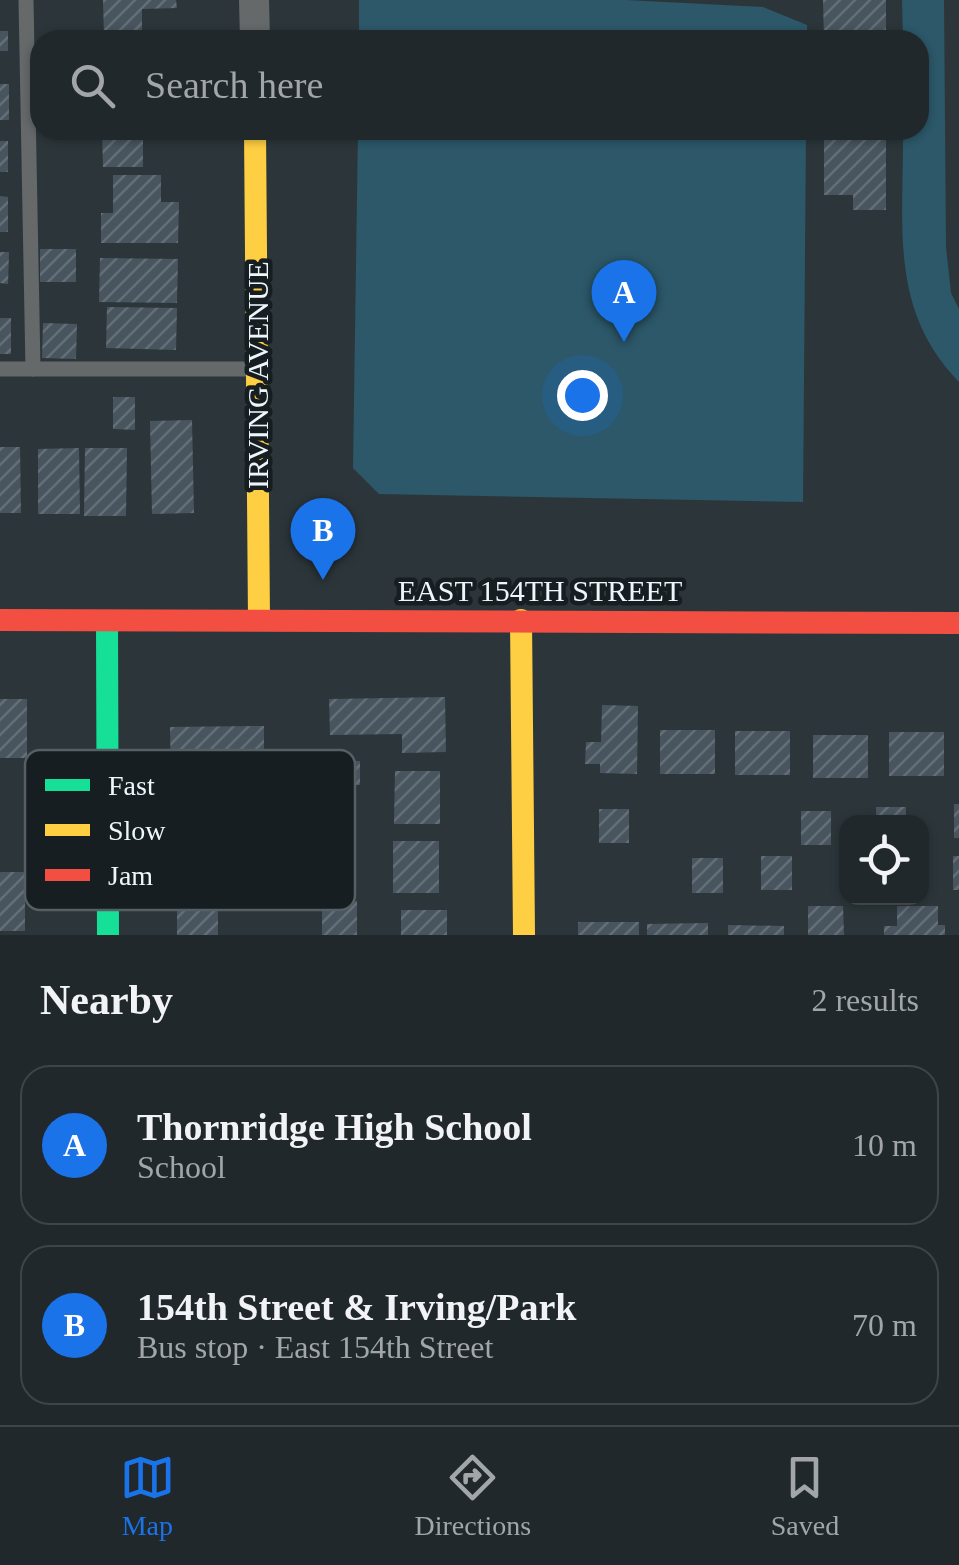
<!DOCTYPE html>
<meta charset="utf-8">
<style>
:root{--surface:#21282c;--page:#2d3438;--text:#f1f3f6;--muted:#a2a6a9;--line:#3e4448;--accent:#1a73e8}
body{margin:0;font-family:"Times New Roman",serif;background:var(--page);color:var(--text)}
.controls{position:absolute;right:30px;bottom:30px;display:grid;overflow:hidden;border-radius:20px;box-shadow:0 2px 8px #0004}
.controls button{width:90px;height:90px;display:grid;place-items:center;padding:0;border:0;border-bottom:2px solid var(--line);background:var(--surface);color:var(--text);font:50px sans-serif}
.you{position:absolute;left:582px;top:395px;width:35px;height:35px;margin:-25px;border:8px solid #fff;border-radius:50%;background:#1a73e8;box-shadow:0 0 0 15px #1a73e833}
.badge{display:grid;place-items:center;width:65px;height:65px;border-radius:50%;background:var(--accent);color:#fff;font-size:32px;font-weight:700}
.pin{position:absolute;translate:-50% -82px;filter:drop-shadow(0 2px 5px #0008)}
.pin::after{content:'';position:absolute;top:52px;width:35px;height:30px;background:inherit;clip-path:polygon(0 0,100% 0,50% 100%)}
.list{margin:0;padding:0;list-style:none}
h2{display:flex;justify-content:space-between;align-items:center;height:130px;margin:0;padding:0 40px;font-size:42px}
h2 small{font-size:32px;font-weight:400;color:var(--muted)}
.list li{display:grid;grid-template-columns:65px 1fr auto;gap:30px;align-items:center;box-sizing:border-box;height:160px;margin:0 20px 20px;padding:0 20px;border:2px solid var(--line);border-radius:30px}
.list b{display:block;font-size:38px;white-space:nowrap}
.list p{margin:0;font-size:32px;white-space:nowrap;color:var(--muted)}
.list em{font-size:32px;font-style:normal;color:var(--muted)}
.icon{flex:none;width:55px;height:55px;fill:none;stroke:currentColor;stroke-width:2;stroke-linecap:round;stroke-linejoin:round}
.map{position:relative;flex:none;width:959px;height:935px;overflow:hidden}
.search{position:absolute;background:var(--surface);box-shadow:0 2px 8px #0004;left:30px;right:30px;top:30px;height:110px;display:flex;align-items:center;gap:25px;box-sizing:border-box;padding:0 35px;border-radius:30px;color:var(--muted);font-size:38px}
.sheet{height:490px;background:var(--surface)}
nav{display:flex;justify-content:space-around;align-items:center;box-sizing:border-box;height:140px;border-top:2px solid var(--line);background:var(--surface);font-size:28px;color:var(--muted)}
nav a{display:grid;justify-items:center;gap:5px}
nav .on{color:var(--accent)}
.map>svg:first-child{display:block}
.pitch{fill:#2c5869}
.building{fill:url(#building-hatch)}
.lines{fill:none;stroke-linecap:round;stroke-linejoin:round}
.lane{stroke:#65696a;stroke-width:15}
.street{stroke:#65696a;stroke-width:30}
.fast{stroke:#16e098;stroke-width:22}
.slow{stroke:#ffcf43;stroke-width:22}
.jam{stroke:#f24e42;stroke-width:22}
.labels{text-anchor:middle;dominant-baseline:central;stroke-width:9;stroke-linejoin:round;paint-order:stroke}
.street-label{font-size:30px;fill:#ecf7fc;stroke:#161e22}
.key{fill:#161e22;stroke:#565f63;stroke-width:2.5}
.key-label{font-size:28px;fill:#ecf7fc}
</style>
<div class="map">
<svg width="959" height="935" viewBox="0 0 959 935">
<defs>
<pattern id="building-hatch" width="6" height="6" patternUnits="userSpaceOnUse" patternTransform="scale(2.5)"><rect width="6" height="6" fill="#48555f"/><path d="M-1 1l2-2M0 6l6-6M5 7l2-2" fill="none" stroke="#636e77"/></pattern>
</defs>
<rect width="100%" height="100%" fill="#2c363a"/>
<g class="pitch">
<polygon points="359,0 626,0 763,7 807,25 807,40 359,40"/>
<path d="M902,0H944L946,247L951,293L959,309V382C888,309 904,224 903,130H919V40H903Z"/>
<polygon points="358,130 806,130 803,502 379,494 353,468"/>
</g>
<g class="building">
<polygon points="103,0 176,0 177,8 142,9 142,37 104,38"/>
<polygon points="823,0 886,0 886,40 824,40"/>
<rect x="0" y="31" width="8" height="20"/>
<rect x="0" y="84" width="9" height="36"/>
<polygon points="102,130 177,130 177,135 143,136 143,167 103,167"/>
<polygon points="824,130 886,130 886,210 853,210 853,195 824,195"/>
<rect x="0" y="141" width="8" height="31"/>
<polygon points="113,175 161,175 161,202 179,202 178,243 101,243 101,213 113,213"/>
<polygon points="0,196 8,197 8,232 0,232"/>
<rect x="40" y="249" width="36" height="33"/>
<polygon points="0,252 9,252 8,284 0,283"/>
<polygon points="100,258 178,259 177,303 99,302"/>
<polygon points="107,307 177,308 176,350 106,348"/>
<rect x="0" y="318" width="11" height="36"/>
<polygon points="43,323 77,324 76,359 42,358"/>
<polygon points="113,397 135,397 135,430 113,429"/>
<polygon points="192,420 194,513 152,514 150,421"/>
<polygon points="0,447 20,447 21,513 0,513"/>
<polygon points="79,448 80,514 38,514 38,449"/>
<polygon points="85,448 127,448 126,516 84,516"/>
<polygon points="445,697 446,752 402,753 402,734 330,735 329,699"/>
<rect x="0" y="699" width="27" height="59"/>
<polygon points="602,705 638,706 637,774 600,773 600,764 585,764 586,742 601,742"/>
<polygon points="264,726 264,777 171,778 170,727"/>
<rect x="660" y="730" width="55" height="44"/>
<rect x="735" y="731" width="55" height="44"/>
<rect x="889" y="732" width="55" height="44"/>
<rect x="813" y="735" width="55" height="43"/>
<polygon points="323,760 360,761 360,785 322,785"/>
<polygon points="395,771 440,771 440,824 394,824"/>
<rect x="954" y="804" width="5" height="34"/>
<rect x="876" y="807" width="30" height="15"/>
<rect x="599" y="809" width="30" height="34"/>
<rect x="801" y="811" width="30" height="34"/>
<rect x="393" y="841" width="46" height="52"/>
<rect x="761" y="856" width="31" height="34"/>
<rect x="953" y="856" width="6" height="34"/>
<rect x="692" y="858" width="31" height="35"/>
<rect x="0" y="872" width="25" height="59"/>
<rect x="177" y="899" width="41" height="36"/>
<rect x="322" y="901" width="35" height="34"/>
<polygon points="808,906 843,906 844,935 808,935"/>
<polygon points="897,906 938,906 938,925 945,925 945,935 884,935 884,926 897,926"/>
<rect x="401" y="910" width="46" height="25"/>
<rect x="578" y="922" width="61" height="13"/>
<polygon points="708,923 708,935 647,935 647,924"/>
<polygon points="728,925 784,926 784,935 728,935"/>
</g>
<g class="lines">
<g class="lane">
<polyline points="26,0 33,369"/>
<polyline points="0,369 256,369"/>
</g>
<polyline class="street" points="254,0 255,40"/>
<polyline class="fast" points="107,621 108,935"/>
<g class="slow">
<polyline points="255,130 259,620"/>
<polyline points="521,620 524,935"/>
</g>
<polyline class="jam" points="0,620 959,623"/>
</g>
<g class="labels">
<g class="street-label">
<text transform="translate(257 375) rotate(-90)">IRVING AVENUE</text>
<text x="540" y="590">EAST 154TH STREET</text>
</g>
</g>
<rect x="25" y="750" width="330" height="160" rx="15" class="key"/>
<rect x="45" y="779" width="45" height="12" fill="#16e098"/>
<rect x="45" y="824" width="45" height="12" fill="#ffcf43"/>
<rect x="45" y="869" width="45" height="12" fill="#f24e42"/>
<g class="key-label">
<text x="108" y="795">Fast</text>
<text x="108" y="840">Slow</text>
<text x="108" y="885">Jam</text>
</g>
</svg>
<div class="controls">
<button><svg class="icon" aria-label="locate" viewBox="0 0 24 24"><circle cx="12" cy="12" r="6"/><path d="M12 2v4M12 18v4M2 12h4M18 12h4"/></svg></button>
</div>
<div class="you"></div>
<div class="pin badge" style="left:624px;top:342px">A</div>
<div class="pin badge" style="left:323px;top:580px">B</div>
<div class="search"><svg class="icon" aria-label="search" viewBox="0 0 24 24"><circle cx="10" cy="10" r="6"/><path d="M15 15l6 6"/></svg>Search here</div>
</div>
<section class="sheet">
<h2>Nearby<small>2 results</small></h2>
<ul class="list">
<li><span class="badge">A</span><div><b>Thornridge High School</b><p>School</p></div><em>10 m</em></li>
<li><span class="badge">B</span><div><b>154th Street &amp; Irving/Park</b><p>Bus stop · East 154th Street</p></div><em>70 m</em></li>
</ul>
</section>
<nav>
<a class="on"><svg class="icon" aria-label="map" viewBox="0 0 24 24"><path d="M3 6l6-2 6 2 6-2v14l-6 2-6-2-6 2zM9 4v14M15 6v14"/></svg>Map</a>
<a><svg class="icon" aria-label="directions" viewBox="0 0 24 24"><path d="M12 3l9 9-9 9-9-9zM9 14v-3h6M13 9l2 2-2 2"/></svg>Directions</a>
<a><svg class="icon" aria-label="saved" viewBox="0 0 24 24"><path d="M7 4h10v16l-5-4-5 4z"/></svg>Saved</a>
</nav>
